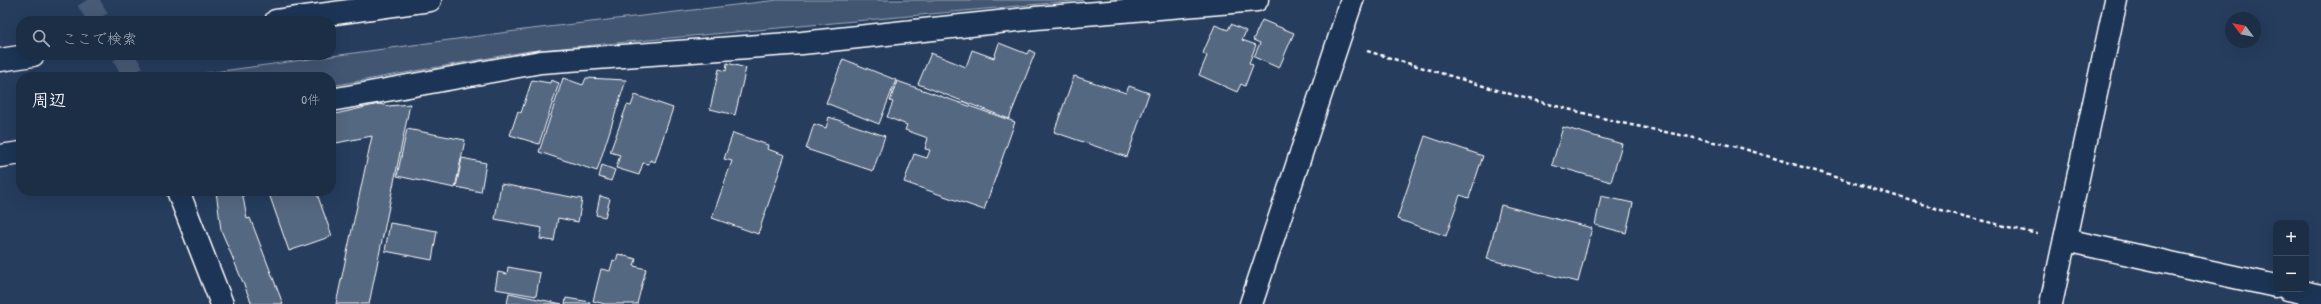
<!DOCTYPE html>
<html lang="ja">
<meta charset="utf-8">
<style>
:root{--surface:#1c2e46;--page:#293a51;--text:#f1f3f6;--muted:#a0a8b3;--line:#3a4a5f}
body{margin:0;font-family:"Patrick Hand","Klee One",sans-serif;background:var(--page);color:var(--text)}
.controls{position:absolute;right:12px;bottom:12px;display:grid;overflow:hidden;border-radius:8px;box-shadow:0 4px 16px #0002}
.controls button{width:36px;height:36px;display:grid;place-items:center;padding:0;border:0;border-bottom:1px solid var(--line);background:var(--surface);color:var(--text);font:20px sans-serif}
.compass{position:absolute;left:2225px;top:12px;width:36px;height:36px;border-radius:50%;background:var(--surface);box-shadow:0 4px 16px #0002;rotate:302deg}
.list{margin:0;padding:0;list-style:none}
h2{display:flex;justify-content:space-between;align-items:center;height:52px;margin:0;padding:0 16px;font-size:17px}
h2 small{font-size:13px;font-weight:400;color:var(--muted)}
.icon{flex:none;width:22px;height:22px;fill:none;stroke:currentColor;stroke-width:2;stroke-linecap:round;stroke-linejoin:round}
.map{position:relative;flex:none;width:2321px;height:304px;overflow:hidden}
.search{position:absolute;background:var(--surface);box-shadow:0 4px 16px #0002;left:16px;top:16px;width:320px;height:44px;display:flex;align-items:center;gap:10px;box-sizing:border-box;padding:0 14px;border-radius:16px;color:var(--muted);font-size:15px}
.panel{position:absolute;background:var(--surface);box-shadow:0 4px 16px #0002;left:16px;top:72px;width:320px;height:124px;border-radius:16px}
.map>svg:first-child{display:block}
.green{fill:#425672;stroke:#a0aab8}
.building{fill:#556781;stroke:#fff}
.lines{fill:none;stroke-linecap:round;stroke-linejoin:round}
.minor-tunnel{stroke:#475a76;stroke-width:22;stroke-dasharray:22 11;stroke-linecap:butt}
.minor-casing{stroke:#fff;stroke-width:25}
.highway-casing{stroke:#fff;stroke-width:25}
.path{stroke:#fff;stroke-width:2.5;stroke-dasharray:4 3;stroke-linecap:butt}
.minor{stroke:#1d3557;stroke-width:22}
.highway{stroke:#1d3557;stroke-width:22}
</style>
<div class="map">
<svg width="2321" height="304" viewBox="0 0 2321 304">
<rect width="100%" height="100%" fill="#263d5e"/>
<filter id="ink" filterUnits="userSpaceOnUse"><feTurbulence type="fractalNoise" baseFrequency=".025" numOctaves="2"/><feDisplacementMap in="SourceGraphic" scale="8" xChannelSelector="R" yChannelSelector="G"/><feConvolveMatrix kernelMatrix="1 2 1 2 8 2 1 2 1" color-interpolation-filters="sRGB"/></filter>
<g filter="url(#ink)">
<polygon class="green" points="778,0 1083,0 529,51 331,86 331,77 178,77 523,30"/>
<g class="building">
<polygon points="1262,20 1294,33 1279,68 1254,57 1260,43 1253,40"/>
<polygon points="1231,24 1246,31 1242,40 1256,45 1249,63 1253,65 1245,86 1241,84 1237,92 1199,75 1207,56 1203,53 1215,25 1228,30"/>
<polygon points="999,43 1027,54 1029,50 1035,53 1009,119 918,84 931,53 966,67 972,50 994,58"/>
<polygon points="843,59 896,80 879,124 826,103"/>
<polygon points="727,63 746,68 735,115 710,109 719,69 726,71"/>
<polygon points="1074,76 1126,93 1129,86 1149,93 1127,157 1054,132"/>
<polygon points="563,78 583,85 586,78 626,80 597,171 539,152"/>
<polygon points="532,80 550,83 551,80 559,83 539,144 510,135 518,111 521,113"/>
<polygon points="897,81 1015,122 984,210 904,182 914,154 927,158 930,150 925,149 928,138 905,130 907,125 887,117 893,102 890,101"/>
<polygon points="635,95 673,108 655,162 650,160 649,164 643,163 639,175 616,168 620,155 610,152 627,105 631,106"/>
<polygon points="379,104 389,106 410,104 369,304 336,304 372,136 331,144 331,115"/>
<polygon points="829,117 885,136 873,171 806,149 814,124 826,128"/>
<polygon points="1563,127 1622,144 1611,182 1552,165"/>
<polygon points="407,129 465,140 455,188 397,176"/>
<polygon points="733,133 768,145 767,149 785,155 758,234 712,218 732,161 724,159"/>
<polygon points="1425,136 1483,156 1469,198 1460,195 1446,236 1397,219"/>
<polygon points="462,158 486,163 481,192 456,187"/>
<polygon points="602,165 615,170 611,181 599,177"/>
<polygon points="501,184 582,199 578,222 558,218 554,241 540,239 542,228 495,219"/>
<polygon points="216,191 242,191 247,219 250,218 283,304 252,304 221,230"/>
<polygon points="268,191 316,191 332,236 289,251"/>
<polygon points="600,196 610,199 605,217 596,215"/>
<polygon points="1601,196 1633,203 1626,233 1595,225"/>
<polygon points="1501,205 1592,228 1578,282 1487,259"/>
<polygon points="390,223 437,231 432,260 385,251"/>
<polygon points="618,254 636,259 634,266 646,269 637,304 605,304 593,301 601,269 610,271 613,260 616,261"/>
<polygon points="508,267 540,273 536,296 495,289 498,272 507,274"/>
<polygon points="509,293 562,304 507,304"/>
<polygon points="566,298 590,302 590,304 565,304"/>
</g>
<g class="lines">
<g class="minor-tunnel">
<polyline points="87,0 100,21"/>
<polyline points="122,55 136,77"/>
</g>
<g class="minor-casing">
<g id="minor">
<polyline points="331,100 541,62 802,43 1036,18 1257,0"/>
<polyline points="0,156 21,153"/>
<polyline points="178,191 222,304"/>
<polyline points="2065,240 2276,286"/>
<polyline points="2288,289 2321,296"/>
<polyline points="1251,304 1352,0"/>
<polyline points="2051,304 2116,0"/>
</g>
</g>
<g class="highway-casing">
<g id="highway">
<polyline points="276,21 430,0"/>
<polyline points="0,60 33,55"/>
</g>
</g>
<polyline class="path" points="1367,51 1517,96 1622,123 1738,147 1951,213 2037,234"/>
<use href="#minor" class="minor"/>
<use href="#highway" class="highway"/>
</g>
</g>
</svg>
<div class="controls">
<button>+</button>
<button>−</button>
</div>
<svg class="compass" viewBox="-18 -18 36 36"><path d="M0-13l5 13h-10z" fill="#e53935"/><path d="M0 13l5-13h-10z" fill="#a0a8b3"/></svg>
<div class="search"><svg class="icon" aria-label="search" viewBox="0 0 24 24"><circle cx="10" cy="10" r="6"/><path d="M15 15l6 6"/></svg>ここで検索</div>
<section class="panel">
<h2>周辺<small>0件</small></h2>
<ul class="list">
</ul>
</section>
</div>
